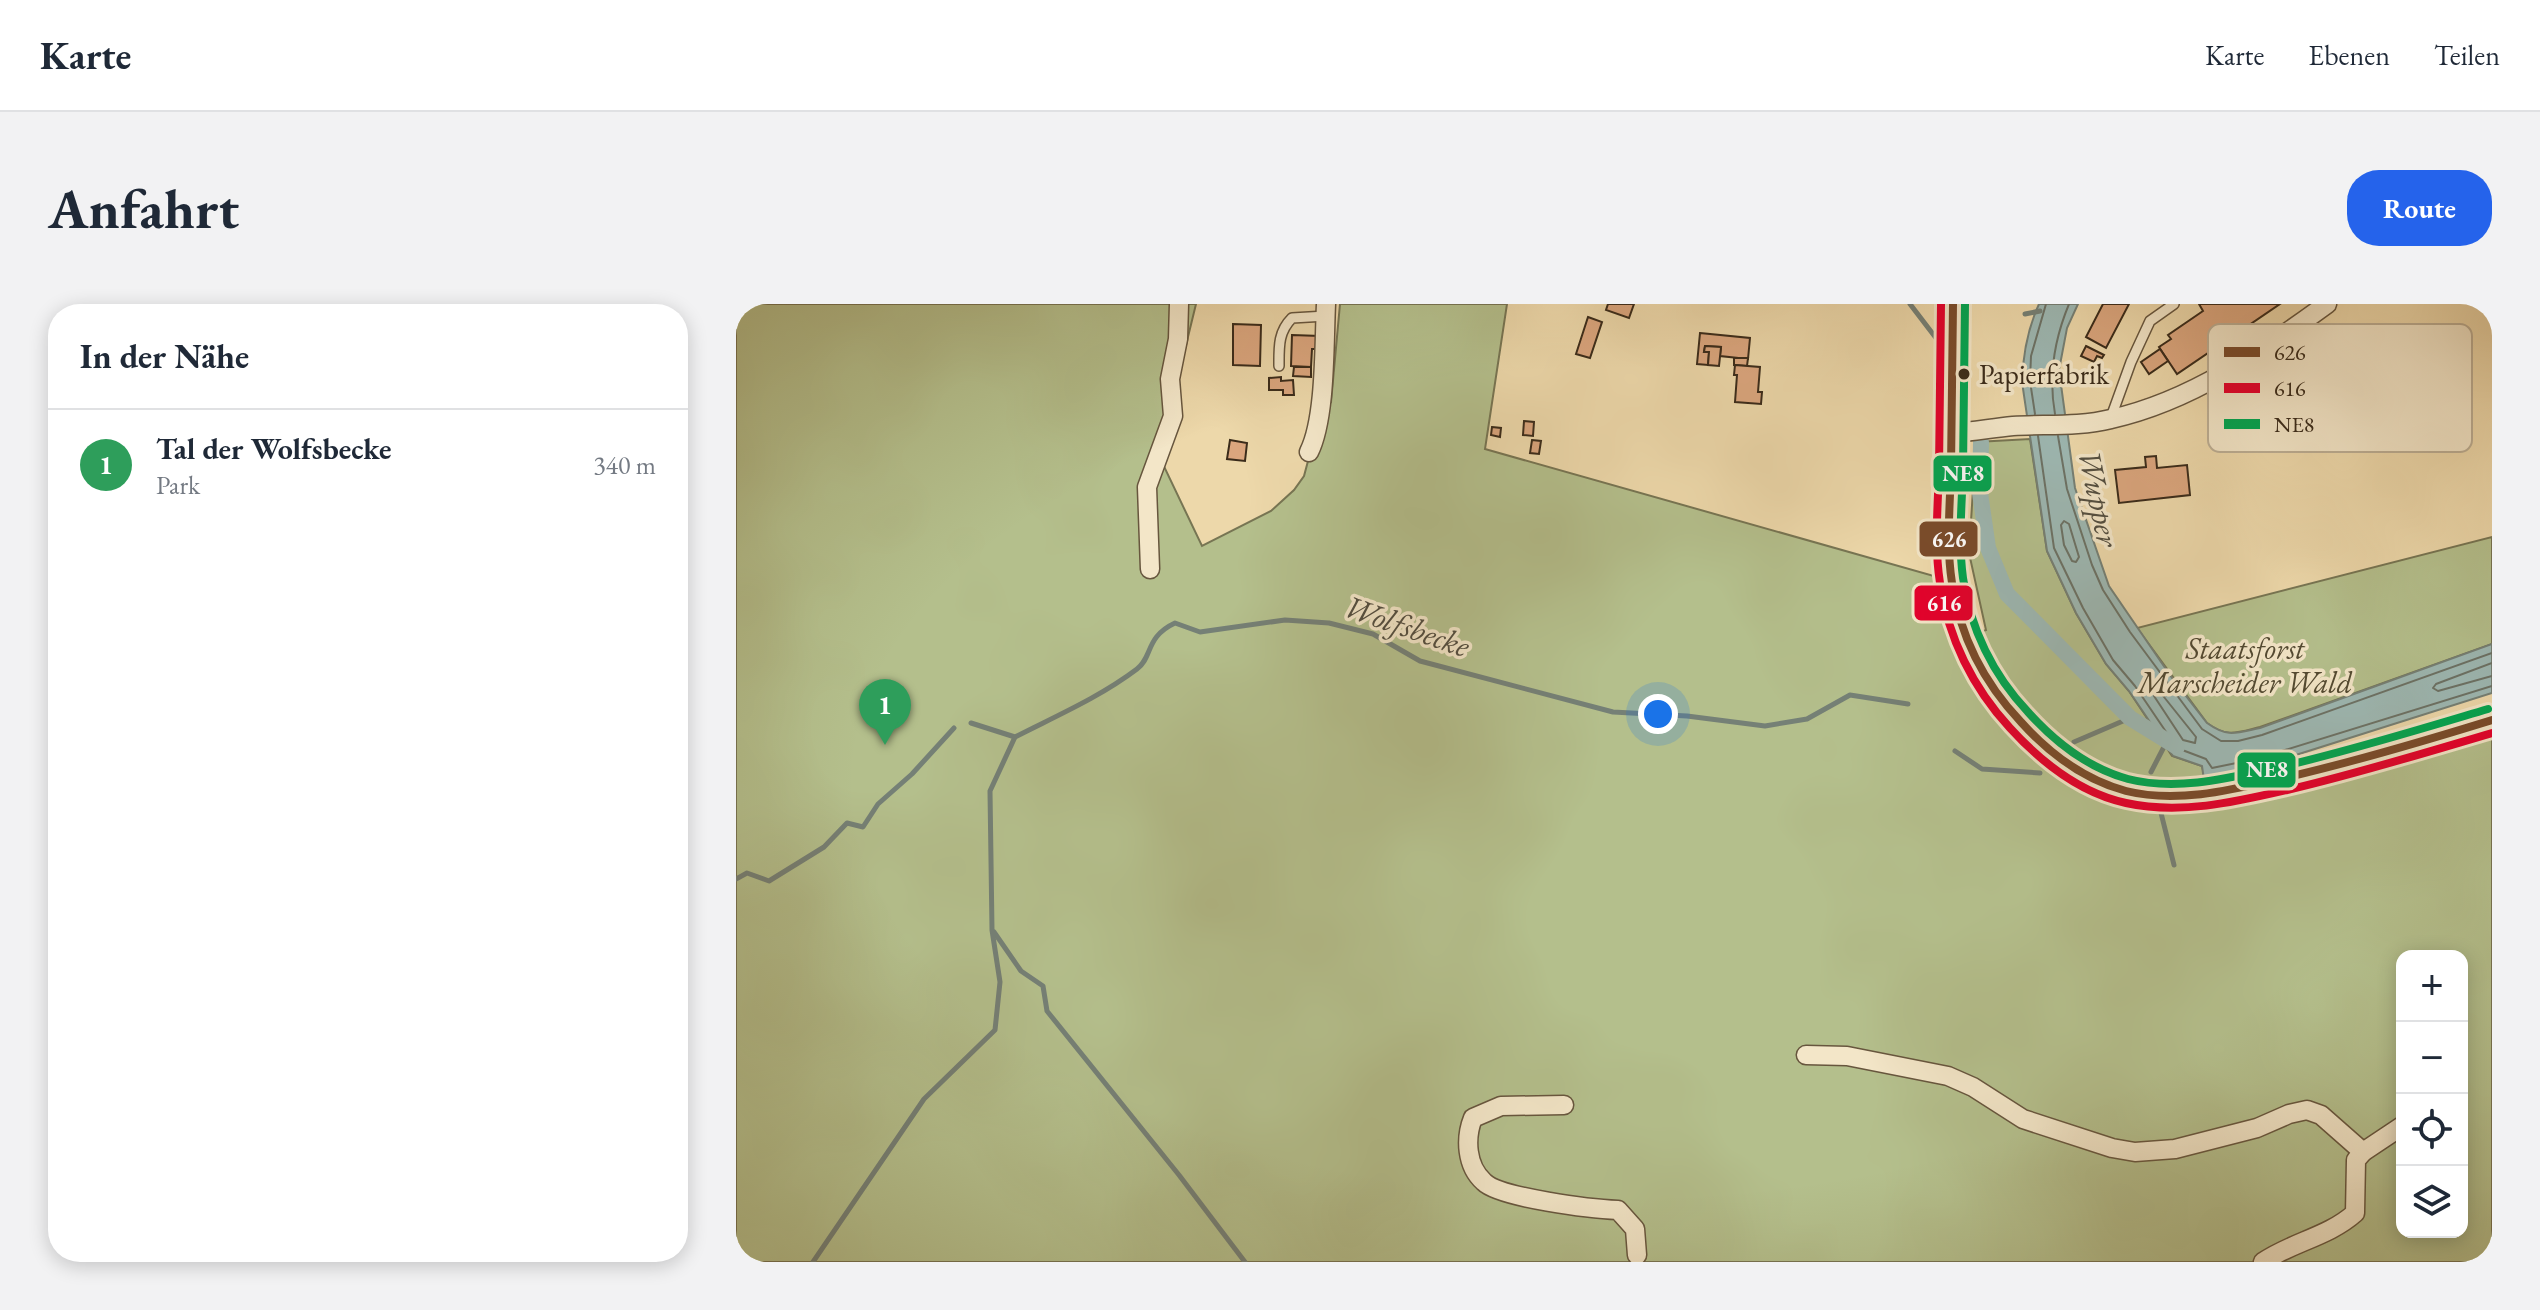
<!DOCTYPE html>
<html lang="de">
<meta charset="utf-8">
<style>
:root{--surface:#fff;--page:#f2f2f3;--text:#1f2937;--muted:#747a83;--line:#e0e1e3;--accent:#2563eb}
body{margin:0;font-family:"EB Garamond",serif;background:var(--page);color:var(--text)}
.controls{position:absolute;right:24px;bottom:24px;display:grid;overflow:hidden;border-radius:16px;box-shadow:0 4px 20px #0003}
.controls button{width:72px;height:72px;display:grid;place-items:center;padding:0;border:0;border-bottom:2px solid var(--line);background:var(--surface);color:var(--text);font:40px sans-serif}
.you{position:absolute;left:922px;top:410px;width:28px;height:28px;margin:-20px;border:6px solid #fff;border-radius:50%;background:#1a73e8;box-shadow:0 0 0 12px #1a73e833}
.badge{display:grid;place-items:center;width:52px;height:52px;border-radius:50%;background:var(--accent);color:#fff;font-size:26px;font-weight:700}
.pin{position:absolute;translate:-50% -66px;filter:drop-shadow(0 2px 4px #0008)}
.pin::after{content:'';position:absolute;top:42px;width:28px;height:24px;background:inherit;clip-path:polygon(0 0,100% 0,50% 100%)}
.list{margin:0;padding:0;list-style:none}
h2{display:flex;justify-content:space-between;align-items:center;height:104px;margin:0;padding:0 32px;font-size:34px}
h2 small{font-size:26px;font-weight:400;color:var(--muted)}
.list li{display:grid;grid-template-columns:52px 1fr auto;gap:24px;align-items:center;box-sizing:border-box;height:112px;padding:0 32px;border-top:2px solid var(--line)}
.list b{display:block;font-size:30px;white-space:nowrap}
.list p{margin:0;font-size:26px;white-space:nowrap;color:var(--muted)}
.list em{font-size:26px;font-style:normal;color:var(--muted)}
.icon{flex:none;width:44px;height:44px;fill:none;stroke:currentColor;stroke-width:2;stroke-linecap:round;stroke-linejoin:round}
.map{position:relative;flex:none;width:1756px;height:958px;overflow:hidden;border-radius:32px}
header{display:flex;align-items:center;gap:48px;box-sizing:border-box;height:112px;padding:0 40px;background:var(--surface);border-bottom:2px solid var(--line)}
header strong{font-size:38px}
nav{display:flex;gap:44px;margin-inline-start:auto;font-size:28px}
.intro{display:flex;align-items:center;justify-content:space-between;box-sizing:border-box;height:192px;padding:0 48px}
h1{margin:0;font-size:56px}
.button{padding:20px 36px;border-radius:32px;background:var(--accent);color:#fff;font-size:28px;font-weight:700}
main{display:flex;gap:48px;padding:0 48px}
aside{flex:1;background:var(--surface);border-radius:32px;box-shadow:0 4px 20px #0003}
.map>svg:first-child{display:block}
.green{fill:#b4bf8c;stroke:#777553;stroke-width:2;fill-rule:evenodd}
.water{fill:#9db8b3;stroke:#758076;stroke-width:2}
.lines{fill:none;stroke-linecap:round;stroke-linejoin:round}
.shore{stroke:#6c7266;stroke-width:2}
.stream{stroke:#758076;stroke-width:5}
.canal{stroke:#9db8b3;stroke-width:16}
.building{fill:#dba67e;stroke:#3a2b1a;stroke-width:2}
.lane-casing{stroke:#67563e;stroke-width:12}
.street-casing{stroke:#67563e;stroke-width:21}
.secondary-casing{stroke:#3a2b1a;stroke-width:29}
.lane{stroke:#f3e6c8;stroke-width:9}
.street{stroke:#f3e6c8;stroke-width:18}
.secondary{stroke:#f3e6c8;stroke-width:26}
.bus-1-casing{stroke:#f3e6c8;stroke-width:14}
.bus-2-casing{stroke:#f3e6c8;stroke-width:14}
.bus-3-casing{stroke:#f3e6c8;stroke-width:14}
.bus-1{stroke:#7a4b2a;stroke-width:8}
.bus-2{stroke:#e4002b;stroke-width:8}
.bus-3{stroke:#00a651;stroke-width:8}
.bus-dot{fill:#3a2b1a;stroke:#f3e6c8;stroke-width:3}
.labels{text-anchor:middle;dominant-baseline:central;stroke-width:7;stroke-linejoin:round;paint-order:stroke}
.bus-label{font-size:28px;fill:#3a2b1a;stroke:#f3e6c8;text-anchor:start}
.park-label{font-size:30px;font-style:italic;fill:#524931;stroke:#f3e6c8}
.water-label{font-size:32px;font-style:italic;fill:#534e40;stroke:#f3e6c8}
.key{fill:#f3e6c8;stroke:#bcae94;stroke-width:2}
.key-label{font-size:22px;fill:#3a2b1a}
.line-badge{stroke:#f3e6c8;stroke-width:3}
.badge-label{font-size:22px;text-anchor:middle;font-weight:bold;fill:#fff}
</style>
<header>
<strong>Karte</strong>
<nav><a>Karte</a><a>Ebenen</a><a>Teilen</a></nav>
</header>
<div class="intro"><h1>Anfahrt</h1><a class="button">Route</a></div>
<main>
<aside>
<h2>In der Nähe<small></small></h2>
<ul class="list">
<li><span class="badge" style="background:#2e9e5b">1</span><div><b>Tal der Wolfsbecke</b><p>Park</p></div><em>340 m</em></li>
</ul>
</aside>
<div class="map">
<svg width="1756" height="958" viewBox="0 0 1756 958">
<rect width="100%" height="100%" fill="#edd8aa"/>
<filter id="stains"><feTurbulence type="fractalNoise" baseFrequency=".0025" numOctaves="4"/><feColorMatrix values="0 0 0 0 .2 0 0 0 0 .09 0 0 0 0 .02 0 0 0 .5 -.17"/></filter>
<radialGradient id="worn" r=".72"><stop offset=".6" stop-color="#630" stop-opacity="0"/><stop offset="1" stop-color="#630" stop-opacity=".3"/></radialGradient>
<g class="green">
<path d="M0,0H460L423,152L466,242L535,207L558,186L568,172L588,97L595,98L604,0H771L749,145L1205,274L1221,336L1250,326L1233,249L1240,138L1294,135L1311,247L1340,309L1370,360L1393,387L1436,452L1466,462L1469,475L1494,469L1506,485L1756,415V958H0ZM1666,652H1726V928H1666Z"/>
<path d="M1756,233V340L1524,423C1500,429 1491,434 1471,419L1401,324Z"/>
</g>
<path class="water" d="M1303,0H1342L1331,24L1323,66L1339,184L1373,282L1436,374L1471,419C1492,434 1500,429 1524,424L1756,340V389L1522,463L1468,476L1466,462L1437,452L1393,387L1370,360L1340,309L1311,247L1286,78C1287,50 1291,26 1303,0Z"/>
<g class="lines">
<g class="shore">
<polyline points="1299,110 1294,77 1295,52 1310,0"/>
<path d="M1319,110C1312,71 1318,36 1333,0"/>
<polyline points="1302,132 1318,244 1347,304 1377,356 1399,382 1441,444 1470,455 1476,464 1520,455 1756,382"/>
<polyline points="1322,132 1331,185 1356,261 1367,286 1394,328 1466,425 1485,437 1502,437 1526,431 1756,349"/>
<polygon points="1328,217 1333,220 1343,253 1340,258 1336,257 1328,241 1325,221"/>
<polyline points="1756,359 1700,380 1697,384 1702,387 1756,372"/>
<polygon points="1419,387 1424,388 1460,433 1459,439 1447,436 1418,392"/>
</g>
<g class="stream">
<polyline points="1174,0 1200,34"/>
<polyline points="1289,10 1304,7"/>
<path d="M235,419L279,433C320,412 364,393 401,365C417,353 409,333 439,319L464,328L549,316L593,319L637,330L684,357L877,408L951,412L1029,422L1071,415L1114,391L1172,400"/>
<polyline points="1338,438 1394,414"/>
<polyline points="1219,447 1246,465 1304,469"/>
<polyline points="1415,468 1431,437"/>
<polyline points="1424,505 1438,561"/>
<polyline points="0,575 11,569 33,577 88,543 111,519 127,523 142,500 176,470 218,424"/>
<polyline points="258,628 285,667 307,682 311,707 443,871 509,958"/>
<polyline points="77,958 188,795 259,726 264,678 256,626 254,487 279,433"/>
</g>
<polyline class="canal" points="1245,138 1244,189 1252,244 1271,290 1394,414 1441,443"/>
</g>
<g class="building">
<polygon points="872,0 898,0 893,14 870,6"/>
<polygon points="1367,0 1393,0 1370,44 1350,33"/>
<polygon points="1463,0 1544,0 1441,70 1423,43 1435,35 1432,31 1467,7"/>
<polygon points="852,13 866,18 854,54 840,50"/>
<polygon points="497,20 525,21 524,62 497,61"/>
<polygon points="964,29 1014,34 1012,55 984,52 985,43 969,42 968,48 973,48 972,61 961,60"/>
<polygon points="556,31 584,32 583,45 576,45 575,63 555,62"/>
<polygon points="969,42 985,43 983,62 972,61 973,48 968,48"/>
<polygon points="1350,42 1368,51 1366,54 1361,52 1358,58 1345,52"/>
<polygon points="1424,45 1432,57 1413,70 1405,58"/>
<polygon points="998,54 1012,54 1011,62 998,61"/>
<polygon points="999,61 1024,63 1022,88 1026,88 1025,100 999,98 1001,71 998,71"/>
<polygon points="558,63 575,63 575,73 557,72"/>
<polygon points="545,73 545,77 557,76 558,91 547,91 547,86 533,86 533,74"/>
<polygon points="788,117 798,118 797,132 787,131"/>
<polygon points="756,123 765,124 764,133 755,131"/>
<polygon points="494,136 511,139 509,157 491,155"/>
<polygon points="796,136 805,137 803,150 794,149"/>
<polygon points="1420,152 1421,164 1451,161 1454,191 1383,199 1379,166 1410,163 1409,153"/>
</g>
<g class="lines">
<g class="lane-casing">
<g id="lane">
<path d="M543,62C543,43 542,28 556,14L590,12"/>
<polyline points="1374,116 1395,58 1414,17 1438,0"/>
</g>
</g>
<g class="street-casing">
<g id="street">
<path d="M1216,129C1236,128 1256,124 1277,122C1309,120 1343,123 1375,115C1456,97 1525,48 1591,0"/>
<path d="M573,148C590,114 588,39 590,0"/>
<polyline points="414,265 411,183 437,112 434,75 442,35 443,0"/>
<polyline points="1070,751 1111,752 1212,772 1237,783 1287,815 1376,844 1399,848 1439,845 1521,824 1553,810 1571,806 1585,811 1627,848"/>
<path d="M828,801L765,802L737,814C729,834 730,862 748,878C764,894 857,905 882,906L899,925L901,951"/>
<path d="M1527,958C1556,938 1592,933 1619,909L1620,856L1627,848L1666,822"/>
</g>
</g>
<g class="secondary-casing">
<path id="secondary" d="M1217,0C1216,55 1216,109 1215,164C1214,206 1209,250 1218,291C1228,342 1253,386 1289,423C1321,456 1360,484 1408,490C1452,496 1496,486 1540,476C1613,460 1684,438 1756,416"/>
</g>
<use href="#lane" class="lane"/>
<use href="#street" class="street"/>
<use href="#secondary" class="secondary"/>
<g class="bus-1-casing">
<path id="bus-1" d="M1217,0C1216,55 1216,109 1215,164C1214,202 1210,241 1216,279C1224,332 1248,379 1285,418C1313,449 1349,476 1390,487C1443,500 1499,485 1552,473C1621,457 1688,437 1756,416"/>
</g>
<g class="bus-2-casing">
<path id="bus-2" d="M1205,0C1204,55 1204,109 1203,164C1202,202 1198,241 1204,279C1212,334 1237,384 1274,424C1305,458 1344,489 1390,499C1444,511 1499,498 1551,486C1620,470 1688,449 1756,429"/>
</g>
<g class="bus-3-casing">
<path id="bus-3" d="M1229,0C1228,55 1228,110 1227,164C1226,201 1222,237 1227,274C1234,324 1257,371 1292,408C1319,438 1352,464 1392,475C1443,488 1497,473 1548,462C1617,446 1685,425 1752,405"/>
</g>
<use href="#bus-1" class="bus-1"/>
<use href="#bus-2" class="bus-2"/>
<use href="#bus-3" class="bus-3"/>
</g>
<circle class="bus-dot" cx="1228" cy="70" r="7"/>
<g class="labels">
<g class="bus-label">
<text x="1243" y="70">Papierfabrik</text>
</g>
<g class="park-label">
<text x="1509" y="344">Staatsforst<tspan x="1509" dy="34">Marscheider Wald</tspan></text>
</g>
<g class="water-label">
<text transform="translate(1363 194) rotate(78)">Wupper</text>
<text transform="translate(671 322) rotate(19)">Wolfsbecke</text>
</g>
</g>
<rect x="1472" y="20" width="264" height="128" rx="12" class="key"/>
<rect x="1488" y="43" width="36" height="10" fill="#7a4b2a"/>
<rect x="1488" y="79" width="36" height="10" fill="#e4002b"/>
<rect x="1488" y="115" width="36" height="10" fill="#00a651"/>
<g class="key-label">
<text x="1538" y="56">626</text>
<text x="1538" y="92">616</text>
<text x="1538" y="128">NE8</text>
</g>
<g class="line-badge">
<rect x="1196" y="150" width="61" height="39" rx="8" fill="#00a651"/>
<rect x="1182" y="216" width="61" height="38" rx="8" fill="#7a4b2a"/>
<rect x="1177" y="280" width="61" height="38" rx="8" fill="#e4002b"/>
<rect x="1500" y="447" width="61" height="38" rx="8" fill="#00a651"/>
</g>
<g class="badge-label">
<text x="1227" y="177">NE8</text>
<text x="1213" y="243">626</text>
<text x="1208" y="307">616</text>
<text x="1531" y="473">NE8</text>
</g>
<rect width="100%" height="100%" filter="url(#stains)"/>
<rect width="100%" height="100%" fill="url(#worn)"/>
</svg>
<div class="controls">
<button>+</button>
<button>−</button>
<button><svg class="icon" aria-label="locate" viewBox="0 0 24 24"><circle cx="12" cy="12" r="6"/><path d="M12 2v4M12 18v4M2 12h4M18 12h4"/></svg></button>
<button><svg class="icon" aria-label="layers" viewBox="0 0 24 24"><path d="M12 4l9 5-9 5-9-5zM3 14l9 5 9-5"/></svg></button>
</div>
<div class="you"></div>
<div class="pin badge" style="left:149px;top:441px;background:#2e9e5b">1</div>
</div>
</main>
